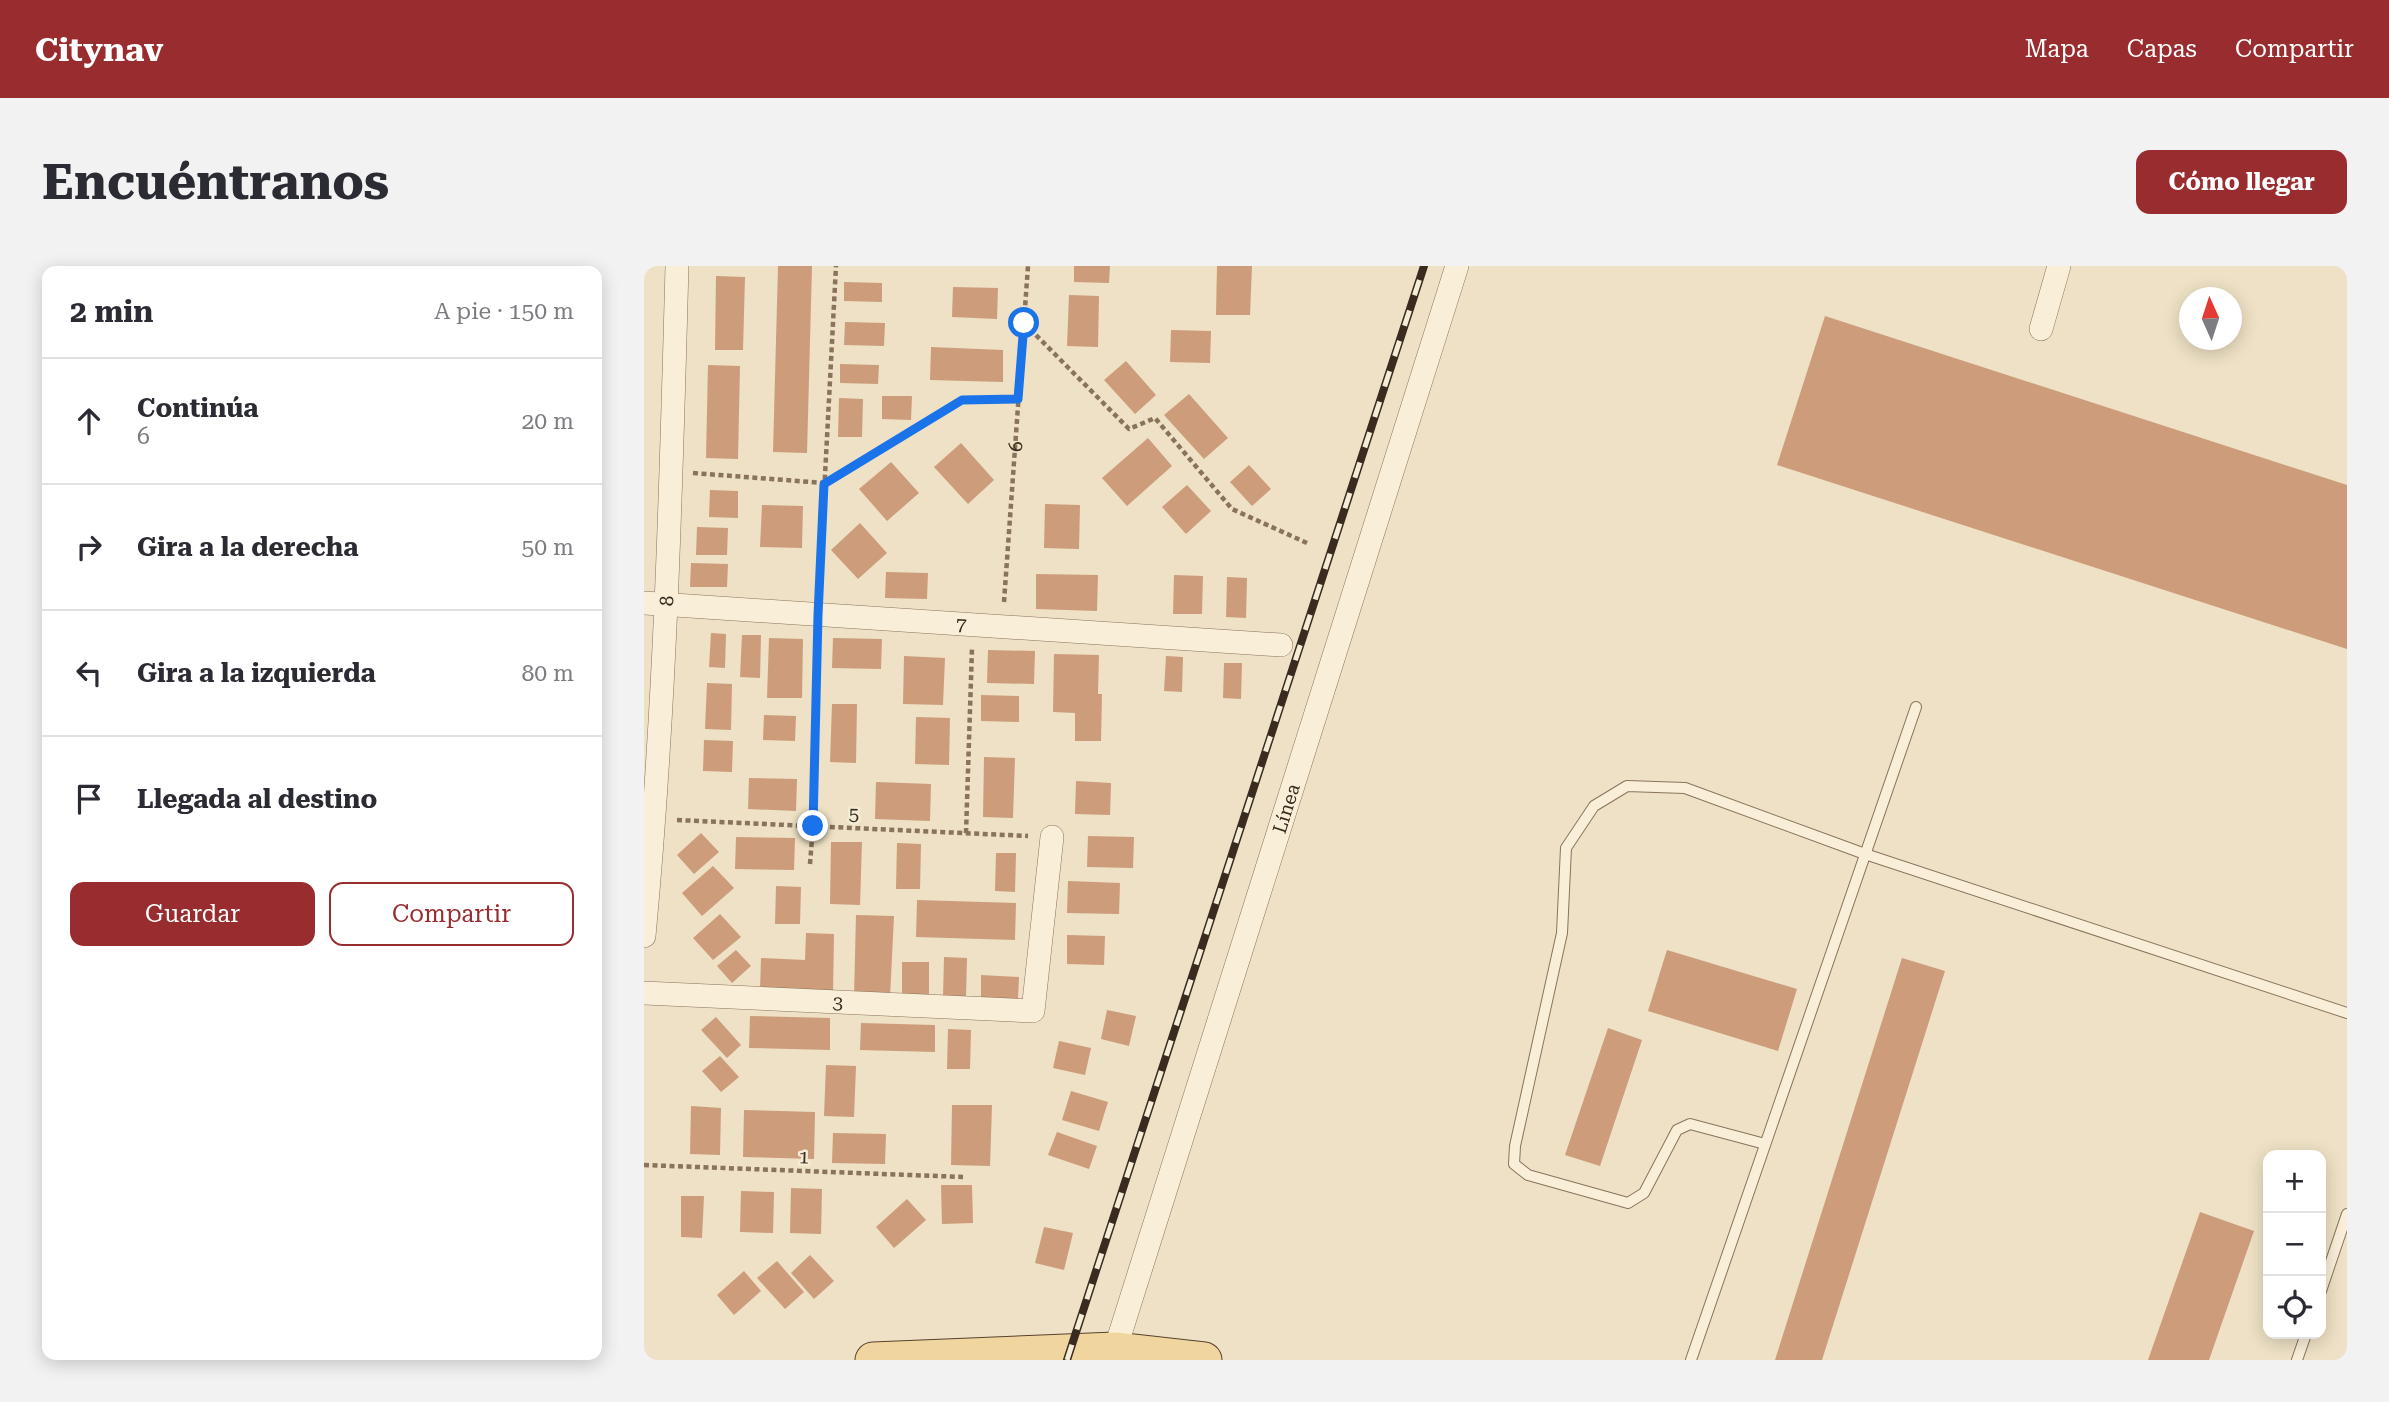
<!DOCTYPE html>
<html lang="es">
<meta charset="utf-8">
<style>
:root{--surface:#fff;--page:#f2f2f3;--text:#2b2b33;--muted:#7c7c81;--line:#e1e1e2;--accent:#982c2e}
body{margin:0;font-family:"Roboto Serif",serif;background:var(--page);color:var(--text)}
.controls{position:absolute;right:21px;bottom:21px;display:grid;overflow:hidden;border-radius:14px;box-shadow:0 4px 18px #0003}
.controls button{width:63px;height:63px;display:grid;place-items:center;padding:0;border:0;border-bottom:2px solid var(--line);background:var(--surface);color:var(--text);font:35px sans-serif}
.compass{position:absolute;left:1535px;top:21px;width:63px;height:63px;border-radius:50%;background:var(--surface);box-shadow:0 4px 18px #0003;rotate:357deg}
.stop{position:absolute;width:21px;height:21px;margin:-16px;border:5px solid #1a73e8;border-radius:50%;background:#fff}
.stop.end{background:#1a73e8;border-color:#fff;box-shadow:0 2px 7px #0008}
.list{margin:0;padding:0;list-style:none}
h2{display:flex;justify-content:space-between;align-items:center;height:91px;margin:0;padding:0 28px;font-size:30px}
h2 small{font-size:23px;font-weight:400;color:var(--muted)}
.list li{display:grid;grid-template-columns:46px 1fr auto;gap:21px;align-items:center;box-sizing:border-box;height:126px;padding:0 28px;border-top:2px solid var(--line)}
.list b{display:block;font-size:26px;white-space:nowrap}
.list p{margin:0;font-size:23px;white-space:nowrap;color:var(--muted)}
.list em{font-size:23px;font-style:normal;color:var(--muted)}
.actions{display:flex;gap:14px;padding:21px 28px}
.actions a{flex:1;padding:16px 0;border:2px solid var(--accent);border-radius:14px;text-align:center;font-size:24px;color:var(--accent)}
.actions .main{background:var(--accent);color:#fff}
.icon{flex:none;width:38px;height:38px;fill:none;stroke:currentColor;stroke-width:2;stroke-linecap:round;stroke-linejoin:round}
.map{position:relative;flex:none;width:1703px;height:1094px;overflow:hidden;border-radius:14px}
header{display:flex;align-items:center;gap:42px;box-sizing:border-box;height:98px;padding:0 35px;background:var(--accent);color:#fff}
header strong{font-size:33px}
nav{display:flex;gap:38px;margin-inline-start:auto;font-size:24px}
.intro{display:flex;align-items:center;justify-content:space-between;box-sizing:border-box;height:168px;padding:0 42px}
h1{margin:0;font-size:49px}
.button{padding:18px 32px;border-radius:14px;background:var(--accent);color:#fff;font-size:24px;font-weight:700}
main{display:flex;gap:42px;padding:0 42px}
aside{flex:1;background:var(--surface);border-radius:14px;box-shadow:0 4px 18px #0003}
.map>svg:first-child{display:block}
.building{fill:#cc9c7b}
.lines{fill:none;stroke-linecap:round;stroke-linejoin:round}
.lane-casing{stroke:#89735b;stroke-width:12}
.street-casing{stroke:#89735b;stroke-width:24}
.primary-casing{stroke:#57412f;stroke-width:37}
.path{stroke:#89735b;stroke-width:4.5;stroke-dasharray:5 3.5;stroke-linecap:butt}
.lane{stroke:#f9efd9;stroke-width:10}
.street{stroke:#f9efd9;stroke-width:23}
.primary{stroke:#f0d69e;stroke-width:35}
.rail-casing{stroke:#392b1f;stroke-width:8}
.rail{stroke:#f5ecd5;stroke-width:5;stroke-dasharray:16;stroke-linecap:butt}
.route{stroke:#1a73e8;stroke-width:9}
.labels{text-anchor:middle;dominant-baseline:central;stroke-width:5;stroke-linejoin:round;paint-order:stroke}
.street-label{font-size:19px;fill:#392b1f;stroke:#f5ecd5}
</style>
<header>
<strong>Citynav</strong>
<nav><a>Mapa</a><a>Capas</a><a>Compartir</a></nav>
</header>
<div class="intro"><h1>Encuéntranos</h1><a class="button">Cómo llegar</a></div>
<main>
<aside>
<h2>2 min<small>A pie · 150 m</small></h2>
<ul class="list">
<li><svg class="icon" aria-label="ahead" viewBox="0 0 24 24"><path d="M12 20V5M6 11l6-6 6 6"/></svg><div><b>Continúa</b><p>6</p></div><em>20 m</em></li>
<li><svg class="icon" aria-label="right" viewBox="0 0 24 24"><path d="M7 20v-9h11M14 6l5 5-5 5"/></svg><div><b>Gira a la derecha</b></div><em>50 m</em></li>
<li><svg class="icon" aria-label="left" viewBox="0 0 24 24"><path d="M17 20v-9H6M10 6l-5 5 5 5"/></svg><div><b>Gira a la izquierda</b></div><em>80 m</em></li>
<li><svg class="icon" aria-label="arrive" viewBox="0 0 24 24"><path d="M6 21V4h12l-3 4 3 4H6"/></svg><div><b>Llegada al destino</b></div></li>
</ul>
<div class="actions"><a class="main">Guardar</a><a>Compartir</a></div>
</aside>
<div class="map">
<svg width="1703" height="1094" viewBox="0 0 1703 1094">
<rect width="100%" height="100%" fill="#eee1c5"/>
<g class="building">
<polygon points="134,0 168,0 163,187 129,186"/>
<polygon points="430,0 466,0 465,17 430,16"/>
<polygon points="573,0 608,0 606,49 572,49"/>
<polygon points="72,10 101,11 99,84 71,84"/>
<polygon points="200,16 238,17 238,36 200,35"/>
<polygon points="309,21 354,22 353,53 308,51"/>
<polygon points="425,29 455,30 454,81 423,80"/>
<polygon points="1181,50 1703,219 1703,383 1133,199"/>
<polygon points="201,56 241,57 240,80 200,79"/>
<polygon points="527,64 567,65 566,97 526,96"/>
<polygon points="287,81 359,84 359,116 286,114"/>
<polygon points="482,95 512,129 491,148 460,114"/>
<polygon points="196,98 235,99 234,118 196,117"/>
<polygon points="64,99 96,100 94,193 62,192"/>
<polygon points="545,128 584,172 560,193 520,149"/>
<polygon points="238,130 268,130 267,154 238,153"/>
<polygon points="195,132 219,133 218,171 194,171"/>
<polygon points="504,172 528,200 483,240 458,212"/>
<polygon points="317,177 350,214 324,238 290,201"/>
<polygon points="247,196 275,227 243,255 215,223"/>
<polygon points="605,199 627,223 608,240 586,216"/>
<polygon points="543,219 567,245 542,268 518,241"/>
<polygon points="66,224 94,225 94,252 65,251"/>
<polygon points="401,238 436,239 435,283 400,282"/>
<polygon points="118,239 159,240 158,282 116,281"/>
<polygon points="216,257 243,287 214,313 187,284"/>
<polygon points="53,261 84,262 83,289 52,289"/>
<polygon points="47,297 84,298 83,321 46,321"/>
<polygon points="242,306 284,307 283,333 241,332"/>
<polygon points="392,308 454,309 453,345 392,343"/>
<polygon points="530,309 559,310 558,348 529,348"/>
<polygon points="583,311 603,312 602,352 582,351"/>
<polygon points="67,367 82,368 81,402 65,401"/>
<polygon points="98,369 117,369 116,412 96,411"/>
<polygon points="125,372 159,373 158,432 123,432"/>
<polygon points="189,372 238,373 237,403 188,402"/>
<polygon points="344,384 391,385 390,418 343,417"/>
<polygon points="410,388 455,389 454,428 458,428 457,475 431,475 431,447 409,446"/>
<polygon points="260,390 301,392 299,439 259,438"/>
<polygon points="522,390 539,391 538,426 520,425"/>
<polygon points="580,397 598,397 597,433 579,432"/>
<polygon points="63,417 88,418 87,464 61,463"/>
<polygon points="337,429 375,430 375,456 337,455"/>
<polygon points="188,438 213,438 212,497 186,496"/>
<polygon points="120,449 152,450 151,475 119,474"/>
<polygon points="272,451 306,452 305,499 271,498"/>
<polygon points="60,474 89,475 88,506 59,505"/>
<polygon points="340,491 371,492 369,552 339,551"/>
<polygon points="105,512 153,513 152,545 104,543"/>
<polygon points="432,515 467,517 466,549 431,548"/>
<polygon points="232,516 287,518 286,555 231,553"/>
<polygon points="57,567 75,586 50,608 33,589"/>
<polygon points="444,570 490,571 489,602 443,601"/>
<polygon points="92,571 151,572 150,604 91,603"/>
<polygon points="187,576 218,576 216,639 186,638"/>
<polygon points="253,577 277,578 276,623 252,623"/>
<polygon points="352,587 372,587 371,626 351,625"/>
<polygon points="69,600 90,622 58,650 38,627"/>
<polygon points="424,615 476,617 475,648 423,647"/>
<polygon points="132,620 157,621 156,658 131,658"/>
<polygon points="273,634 372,637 371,674 272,671"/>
<polygon points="76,648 97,671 69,694 49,672"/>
<polygon points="212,649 250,650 246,732 210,731"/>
<polygon points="162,667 190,668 189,728 116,725 117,692 161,694"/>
<polygon points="423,669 461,670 460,699 423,698"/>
<polygon points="92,684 107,700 88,717 73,700"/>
<polygon points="1023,684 1153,723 1134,785 1004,745"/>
<polygon points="300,691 323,692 322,731 299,731"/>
<polygon points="1258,692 1301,705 1178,1094 1131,1094"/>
<polygon points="258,696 285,696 285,734 258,733"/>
<polygon points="337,709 375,711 374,733 337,731"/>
<polygon points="463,744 492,750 485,780 457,773"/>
<polygon points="106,750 186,752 186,784 105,782"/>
<polygon points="72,751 97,779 83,792 57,764"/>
<polygon points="217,757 291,759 291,786 216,784"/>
<polygon points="964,762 998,774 956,900 921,889"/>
<polygon points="304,763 327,764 326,803 303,803"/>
<polygon points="415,775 447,782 441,809 409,802"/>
<polygon points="76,790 95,811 77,826 58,805"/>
<polygon points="182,799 212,800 210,851 180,850"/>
<polygon points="427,825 464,836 455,865 418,854"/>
<polygon points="308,839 348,839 346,900 307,899"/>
<polygon points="47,840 77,842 76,889 46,888"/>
<polygon points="100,844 171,846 170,893 99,891"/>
<polygon points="413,866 453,880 445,903 404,889"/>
<polygon points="189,867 242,868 241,898 188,897"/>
<polygon points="297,919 328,919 329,957 298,958"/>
<polygon points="147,922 178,923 177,968 146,967"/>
<polygon points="97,925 130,926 129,967 96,966"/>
<polygon points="37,930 60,930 58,972 37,971"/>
<polygon points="263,933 282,954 250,982 232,961"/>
<polygon points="1556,946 1610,965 1565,1094 1504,1094"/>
<polygon points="400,961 429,967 420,1004 391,997"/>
<polygon points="166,989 190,1015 170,1033 147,1007"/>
<polygon points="133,995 160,1026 141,1043 113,1012"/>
<polygon points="100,1005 117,1025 90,1049 73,1029"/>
</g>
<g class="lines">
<g class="lane-casing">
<g id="lane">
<polyline points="1121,878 1046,858 1033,864 1000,927 984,937 884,909 870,898 871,880 918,667 922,582 950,540 983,520 1041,522 1221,588 1703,747"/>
<polyline points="1677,1025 1703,948"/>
<polyline points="1047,1094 1272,441"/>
<polyline points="1653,1094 1662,1068"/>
</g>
</g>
<g class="street-casing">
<g id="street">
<polyline points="1397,63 1415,0"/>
<path id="s2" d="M0,337L637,379"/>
<path id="s3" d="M0,670C21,447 27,224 33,0"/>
<path id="s4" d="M0,727L389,745L408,571"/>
<path id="s5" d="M471,1094V1084L813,0"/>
</g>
</g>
<g class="primary-casing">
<polyline id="primary" points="229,1094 471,1084 560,1094"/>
</g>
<g class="path">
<polyline points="380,57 485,163 511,152 588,243 663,277"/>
<polyline points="49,207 180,217 318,134 374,133"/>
<polyline points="175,324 192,0"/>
<path id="s1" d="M360,336L384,0"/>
<polyline points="33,554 384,570"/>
<polyline points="322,567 328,382"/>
<polyline points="166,598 169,560 173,371"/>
<polyline points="0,899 319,911"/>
</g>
<use href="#lane" class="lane"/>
<use href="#street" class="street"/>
<use href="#primary" class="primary"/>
<g class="rail-casing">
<polyline id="rail" points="423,1094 780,0"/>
</g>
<use href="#rail" class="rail"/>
</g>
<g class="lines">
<polyline class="route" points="169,560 174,349 180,218 318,134 374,133 380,57"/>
</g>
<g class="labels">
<g class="street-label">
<text stroke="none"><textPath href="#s1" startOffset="156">6</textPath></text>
<text stroke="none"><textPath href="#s3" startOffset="336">8</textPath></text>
<text stroke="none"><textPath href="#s2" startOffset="318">7</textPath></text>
<text stroke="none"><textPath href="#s5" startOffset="578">Línea</textPath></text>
<text transform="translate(210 548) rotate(2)">5</text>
<text stroke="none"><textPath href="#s4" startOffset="194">3</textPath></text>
<text transform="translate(160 891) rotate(2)">1</text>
</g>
</g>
</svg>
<div class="controls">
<button>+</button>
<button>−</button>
<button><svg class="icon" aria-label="locate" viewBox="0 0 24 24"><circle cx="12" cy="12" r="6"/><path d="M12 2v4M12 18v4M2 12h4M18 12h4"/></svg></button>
</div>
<svg class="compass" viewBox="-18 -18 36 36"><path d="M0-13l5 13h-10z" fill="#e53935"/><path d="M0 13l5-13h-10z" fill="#7c7c81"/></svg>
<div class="stop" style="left:380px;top:57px"></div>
<div class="stop end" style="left:169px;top:560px"></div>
</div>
</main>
